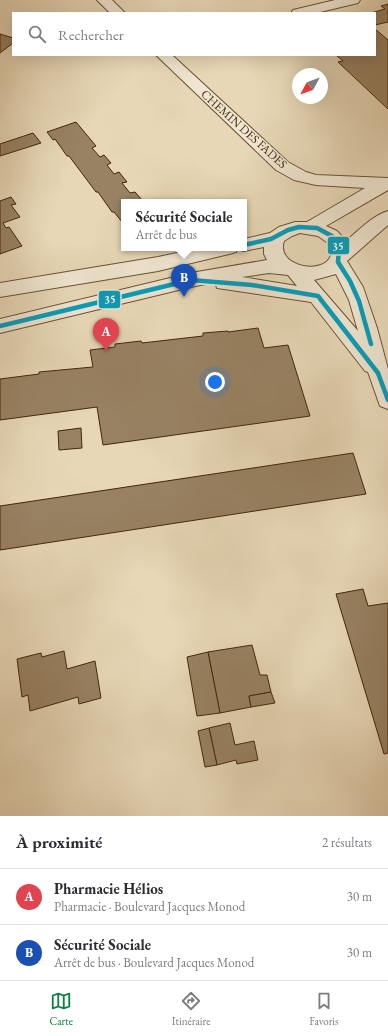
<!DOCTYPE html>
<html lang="fr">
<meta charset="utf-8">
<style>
:root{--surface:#fff;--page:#f2f2f3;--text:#2b2b33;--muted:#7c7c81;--line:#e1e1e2;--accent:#0b8043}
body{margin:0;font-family:"EB Garamond",serif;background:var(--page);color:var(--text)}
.compass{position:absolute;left:292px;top:68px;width:36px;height:36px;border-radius:50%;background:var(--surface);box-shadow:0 4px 16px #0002;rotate:229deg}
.you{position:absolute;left:215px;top:382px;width:14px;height:14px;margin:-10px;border:3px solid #fff;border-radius:50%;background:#1a73e8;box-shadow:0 0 0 6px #1a73e833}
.badge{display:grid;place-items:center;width:26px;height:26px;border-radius:50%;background:var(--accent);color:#fff;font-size:13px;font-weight:700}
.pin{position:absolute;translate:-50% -33px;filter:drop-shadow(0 1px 2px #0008)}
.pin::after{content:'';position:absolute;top:21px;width:14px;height:12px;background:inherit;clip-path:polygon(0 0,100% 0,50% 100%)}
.popup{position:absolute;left:121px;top:199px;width:126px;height:52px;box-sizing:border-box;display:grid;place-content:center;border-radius:0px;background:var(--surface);filter:drop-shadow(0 1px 3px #0005);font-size:13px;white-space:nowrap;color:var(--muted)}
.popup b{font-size:15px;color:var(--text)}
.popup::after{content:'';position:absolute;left:50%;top:100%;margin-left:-8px;border:8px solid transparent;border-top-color:var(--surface)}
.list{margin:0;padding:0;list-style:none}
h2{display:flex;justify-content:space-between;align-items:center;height:52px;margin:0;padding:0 16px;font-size:17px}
h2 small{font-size:13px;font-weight:400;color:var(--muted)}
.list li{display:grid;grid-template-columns:26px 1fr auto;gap:12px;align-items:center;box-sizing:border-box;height:56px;padding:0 16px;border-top:1px solid var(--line)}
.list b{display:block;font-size:15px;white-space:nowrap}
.list p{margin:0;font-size:13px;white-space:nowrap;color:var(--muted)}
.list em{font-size:13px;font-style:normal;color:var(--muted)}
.icon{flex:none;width:22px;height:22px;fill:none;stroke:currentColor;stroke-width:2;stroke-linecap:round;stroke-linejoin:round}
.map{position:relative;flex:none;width:388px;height:816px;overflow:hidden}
.search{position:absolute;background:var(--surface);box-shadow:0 4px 16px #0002;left:12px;right:12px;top:12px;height:44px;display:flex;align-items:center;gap:10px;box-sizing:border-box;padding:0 14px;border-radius:0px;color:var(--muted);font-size:15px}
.sheet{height:164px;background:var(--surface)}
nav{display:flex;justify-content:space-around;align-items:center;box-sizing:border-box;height:56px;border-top:1px solid var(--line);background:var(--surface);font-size:11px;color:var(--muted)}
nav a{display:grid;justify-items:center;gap:2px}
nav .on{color:var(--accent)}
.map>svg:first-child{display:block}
.building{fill:#988263;stroke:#422609}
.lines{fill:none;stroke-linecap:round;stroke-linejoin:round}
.minor-casing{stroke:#6b5234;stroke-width:2}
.minor{fill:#efe5d0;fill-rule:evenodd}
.bus-1-casing{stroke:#efe5d0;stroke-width:8}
.bus-1{stroke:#079cba;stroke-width:4.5}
.labels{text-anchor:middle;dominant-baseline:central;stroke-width:3;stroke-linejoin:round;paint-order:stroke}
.far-street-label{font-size:12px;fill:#422609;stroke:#efe5d0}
.line-badge{stroke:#efe5d0;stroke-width:1.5}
.badge-label{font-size:11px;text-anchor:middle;font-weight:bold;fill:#fff}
</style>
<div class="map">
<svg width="388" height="816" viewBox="0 0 388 816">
<rect width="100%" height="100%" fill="#e7d7b6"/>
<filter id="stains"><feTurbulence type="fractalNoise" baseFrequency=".005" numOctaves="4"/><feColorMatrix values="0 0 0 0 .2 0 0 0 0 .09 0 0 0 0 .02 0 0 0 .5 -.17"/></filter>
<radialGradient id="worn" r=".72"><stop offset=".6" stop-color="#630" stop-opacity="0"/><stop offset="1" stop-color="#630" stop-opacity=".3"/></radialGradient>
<g class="building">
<polygon points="388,4 388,22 375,25 375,13 371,13 385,9 381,6"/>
<polygon points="375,29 388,40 388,109 338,62 343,61 336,55 375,55"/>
<polygon points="0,34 13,38 13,43 0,53"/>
<polygon points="76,122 96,146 92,148 100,157 104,155 111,163 107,165 114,174 119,172 127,182 122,183 130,193 135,192 143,201 124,202 124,227 121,224 123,223 114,212 112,212 98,192 96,192 69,156 67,156 55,139 53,140 47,132"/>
<polygon points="33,133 41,143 0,156 0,144"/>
<polygon points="11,197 16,204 11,205 20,217 3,223 6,228 9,227 22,246 0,254 0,201"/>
<polygon points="258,328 264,348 288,345 310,416 103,445 97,407 0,420 0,379 39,374 39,372 93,367 90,350 115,347 115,344 141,341 142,343 203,336 203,333 228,331 228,332"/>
<polygon points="81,428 82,448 59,450 58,431"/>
<polygon points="353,453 366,494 0,550 0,506"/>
<polygon points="363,589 368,606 388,603 388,753 384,754 336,594"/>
<polygon points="252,645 260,675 267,675 271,692 249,696 251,707 220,713 208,652"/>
<polygon points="64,651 67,669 95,661 101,698 79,704 78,697 30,711 28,695 22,697 17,659 41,653 42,657"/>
<polygon points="208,652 220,713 197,716 187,657"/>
<polygon points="271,692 275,703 251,707 249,696"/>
<polygon points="230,723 235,745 254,741 258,760 237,764 236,760 217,765 209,728"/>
<polygon points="209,728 217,765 205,767 198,731"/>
</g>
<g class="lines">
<g class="minor-casing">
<g id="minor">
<polygon points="97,0 112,0 125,13 110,13"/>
<polygon points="335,0 360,0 358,3 316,13 291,13 293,10"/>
<path d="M156,55H172L288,162L306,172L316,175L388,178V190L326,226L337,231L346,241C359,230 372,216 388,211V225L347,261L363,287L377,328L388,369V409L380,406L368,372L365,371L311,302L217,288L215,282L191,287L0,333V319L191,273L267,260L264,254V247L244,251L237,249L236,252L229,254L158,271L0,297V283L158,257L201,248H244V239L270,233L279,227L295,222H307L365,188L316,185L294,180L276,170ZM300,233L318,236L328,243L331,255C325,276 275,267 284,241L292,236ZM269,273L288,275L297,286L242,277ZM336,274L349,300L358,331L314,280Z"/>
</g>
</g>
<use href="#minor" class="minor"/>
<g class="bus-1-casing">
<g id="bus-1">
<polyline points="244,245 271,239 288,230 299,227 317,228 332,236 339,248 338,262 350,281 359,301 371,344"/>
<polyline points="0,326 191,280 252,285 318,296 378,373 388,400"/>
</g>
</g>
<use href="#bus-1" class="bus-1"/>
</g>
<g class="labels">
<g class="far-street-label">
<text transform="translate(244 129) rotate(42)">CHEMIN DES FADES</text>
</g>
</g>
<g class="line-badge">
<rect x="327" y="236" width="23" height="19" rx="4" fill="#079cba"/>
<rect x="98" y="290" width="23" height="19" rx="4" fill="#079cba"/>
</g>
<g class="badge-label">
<text x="338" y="250">35</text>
<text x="110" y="303">35</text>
</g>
<rect width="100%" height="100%" filter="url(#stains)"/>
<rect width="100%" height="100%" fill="url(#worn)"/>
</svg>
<svg class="compass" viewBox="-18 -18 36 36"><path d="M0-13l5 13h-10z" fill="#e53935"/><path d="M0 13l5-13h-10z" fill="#7c7c81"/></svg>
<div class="you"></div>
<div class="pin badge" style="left:106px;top:351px;background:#e0444e">A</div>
<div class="pin badge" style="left:184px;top:297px;background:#1a4fb4">B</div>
<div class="popup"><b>Sécurité Sociale</b>Arrêt de bus</div>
<div class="search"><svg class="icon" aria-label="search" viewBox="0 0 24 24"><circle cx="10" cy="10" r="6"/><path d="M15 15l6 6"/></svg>Rechercher</div>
</div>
<section class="sheet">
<h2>À proximité<small>2 résultats</small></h2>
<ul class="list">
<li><span class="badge" style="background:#e0444e">A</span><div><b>Pharmacie Hélios</b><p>Pharmacie · Boulevard Jacques Monod</p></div><em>30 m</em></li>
<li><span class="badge" style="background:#1a4fb4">B</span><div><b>Sécurité Sociale</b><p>Arrêt de bus · Boulevard Jacques Monod</p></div><em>30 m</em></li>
</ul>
</section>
<nav>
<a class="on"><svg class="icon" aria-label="map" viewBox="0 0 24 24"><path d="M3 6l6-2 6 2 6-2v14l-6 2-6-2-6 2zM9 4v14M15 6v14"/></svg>Carte</a>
<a><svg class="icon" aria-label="directions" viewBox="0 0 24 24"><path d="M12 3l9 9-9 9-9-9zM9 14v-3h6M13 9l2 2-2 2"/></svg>Itinéraire</a>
<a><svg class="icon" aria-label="saved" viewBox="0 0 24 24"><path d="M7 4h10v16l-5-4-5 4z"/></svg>Favoris</a>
</nav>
